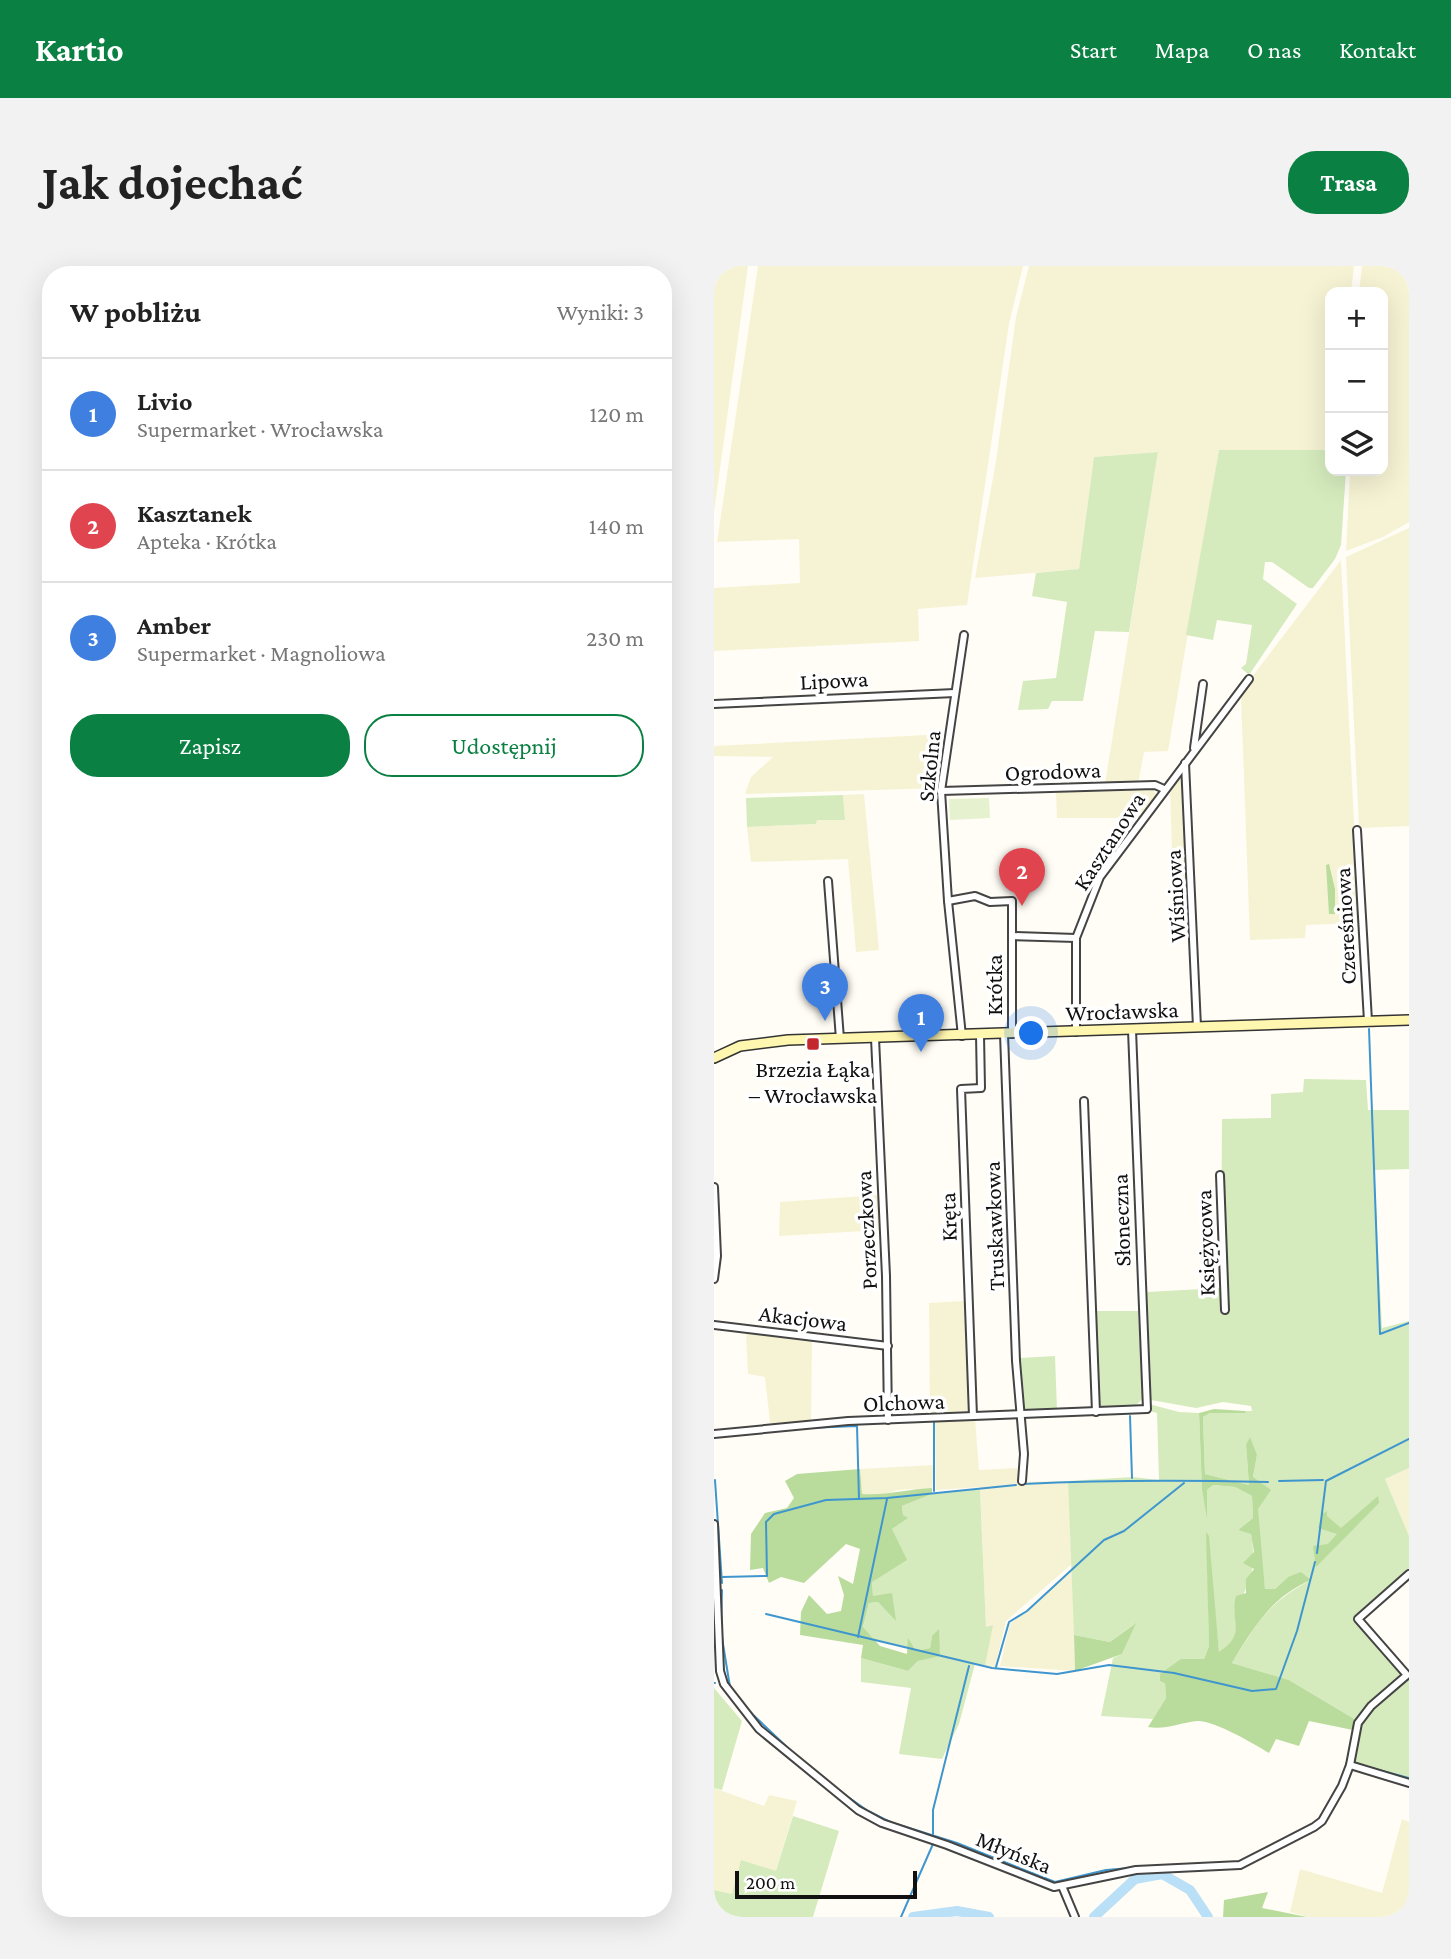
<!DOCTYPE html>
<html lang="pl">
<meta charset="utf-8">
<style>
:root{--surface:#fff;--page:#f2f2f2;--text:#222;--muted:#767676;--line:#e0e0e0;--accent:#0b8043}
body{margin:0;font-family:"Crimson Pro",serif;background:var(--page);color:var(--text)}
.controls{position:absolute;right:21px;top:21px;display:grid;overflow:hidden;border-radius:14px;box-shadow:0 7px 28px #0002}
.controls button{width:63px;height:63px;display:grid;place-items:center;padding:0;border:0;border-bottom:2px solid var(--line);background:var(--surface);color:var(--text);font:35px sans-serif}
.scale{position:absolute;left:21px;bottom:18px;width:182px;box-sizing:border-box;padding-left:7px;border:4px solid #111;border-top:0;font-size:19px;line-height:24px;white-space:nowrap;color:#111;-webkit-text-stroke:5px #fff;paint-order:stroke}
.you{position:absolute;left:318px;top:768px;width:24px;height:24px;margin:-18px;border:5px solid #fff;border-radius:50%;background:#1a73e8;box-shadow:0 0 0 10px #1a73e833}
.badge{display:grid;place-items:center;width:46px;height:46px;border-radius:50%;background:var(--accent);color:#fff;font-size:23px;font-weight:700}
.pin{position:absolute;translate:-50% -58px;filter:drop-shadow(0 2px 4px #0008)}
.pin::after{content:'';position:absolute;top:37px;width:24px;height:21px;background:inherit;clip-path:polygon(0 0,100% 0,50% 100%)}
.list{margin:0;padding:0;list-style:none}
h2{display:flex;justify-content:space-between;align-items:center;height:91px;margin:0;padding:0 28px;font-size:30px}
h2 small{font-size:23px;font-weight:400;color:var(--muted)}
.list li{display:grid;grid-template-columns:46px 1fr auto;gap:21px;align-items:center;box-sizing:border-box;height:112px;padding:0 28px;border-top:2px solid var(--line)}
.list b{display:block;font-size:26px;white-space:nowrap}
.list p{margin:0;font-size:23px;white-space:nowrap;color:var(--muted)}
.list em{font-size:23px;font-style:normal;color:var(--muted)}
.actions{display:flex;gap:14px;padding:21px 28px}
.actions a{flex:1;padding:16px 0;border:2px solid var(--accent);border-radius:28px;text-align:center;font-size:24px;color:var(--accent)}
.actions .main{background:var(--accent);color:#fff}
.icon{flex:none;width:38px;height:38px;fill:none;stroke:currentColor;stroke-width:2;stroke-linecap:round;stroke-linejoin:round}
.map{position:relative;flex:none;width:695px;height:1651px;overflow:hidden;border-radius:28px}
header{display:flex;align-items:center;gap:42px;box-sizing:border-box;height:98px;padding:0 35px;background:var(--accent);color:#fff}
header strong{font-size:33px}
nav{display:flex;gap:38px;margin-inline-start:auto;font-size:24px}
.intro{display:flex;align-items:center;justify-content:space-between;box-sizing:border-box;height:168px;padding:0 42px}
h1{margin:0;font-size:49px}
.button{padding:18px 32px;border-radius:28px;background:var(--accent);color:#fff;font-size:24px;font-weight:700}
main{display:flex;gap:42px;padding:0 42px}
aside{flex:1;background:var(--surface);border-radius:28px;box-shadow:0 7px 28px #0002}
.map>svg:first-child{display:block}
.farmland{fill:#f6f3d4}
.green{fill:#d5ebbd}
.forest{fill:#b9dc9c}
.pitch{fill:#e6f2cf}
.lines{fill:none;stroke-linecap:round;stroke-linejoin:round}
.stream{stroke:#3f96cf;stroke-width:2}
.river{stroke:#b9e0f7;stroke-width:10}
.street-casing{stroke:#444;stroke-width:10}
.secondary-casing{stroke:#333;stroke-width:12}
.street{stroke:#fff;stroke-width:6}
.secondary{stroke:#fff6b0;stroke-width:9}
.poi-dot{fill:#c4262e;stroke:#fff;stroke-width:2.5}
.labels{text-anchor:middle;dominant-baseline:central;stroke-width:7;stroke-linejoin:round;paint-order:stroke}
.street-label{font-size:23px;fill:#111;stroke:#fff}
.poi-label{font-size:23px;fill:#111;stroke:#fff}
</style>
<header>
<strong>Kartio</strong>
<nav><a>Start</a><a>Mapa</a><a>O nas</a><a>Kontakt</a></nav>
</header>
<div class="intro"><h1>Jak dojechać</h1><a class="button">Trasa</a></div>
<main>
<aside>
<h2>W pobliżu<small>Wyniki: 3</small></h2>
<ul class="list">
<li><span class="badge" style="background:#3f7fe0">1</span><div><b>Livio</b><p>Supermarket · Wrocławska</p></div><em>120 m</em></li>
<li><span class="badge" style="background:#e0444e">2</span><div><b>Kasztanek</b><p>Apteka · Krótka</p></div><em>140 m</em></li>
<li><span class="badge" style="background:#3f7fe0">3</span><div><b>Amber</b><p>Supermarket · Magnoliowa</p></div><em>230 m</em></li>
</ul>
<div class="actions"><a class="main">Zapisz</a><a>Udostępnij</a></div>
</aside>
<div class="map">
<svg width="695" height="1651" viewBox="0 0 695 1651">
<rect width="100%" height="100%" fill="#fffdf5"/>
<g class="farmland">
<polygon points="0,0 34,0 0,246"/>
<polygon points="44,0 309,0 295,58 253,339 204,343 205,375 0,385 0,322 86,317 85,273 3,276"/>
<polygon points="315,0 640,0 637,26 616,26 616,184 505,184 454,485 430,486 424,518 391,518 444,186 380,191 365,303 261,312 282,195 302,51"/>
<polygon points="648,0 695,0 695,256 669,271 632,285 636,205 669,205 669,26 645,26"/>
<polygon points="695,262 695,560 645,562 632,291"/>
<polygon points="627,294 645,657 592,659 591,672 536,674 527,432 522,432"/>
<polygon points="232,468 225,522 31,528 37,511 59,491 0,490 0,480"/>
<polygon points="469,502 478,652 460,655 456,520"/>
<polygon points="439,522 442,529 426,552 343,552 342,526"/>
<polygon points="150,528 165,684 142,686 134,593 37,596 33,561 102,558 103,554 131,554 129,529"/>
<polygon points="165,929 167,964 65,970 66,936"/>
<polygon points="250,1035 255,1144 252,1148 216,1149 215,1037"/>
<polygon points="32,1066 98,1074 97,1156 56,1157 51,1111 34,1108"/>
<polygon points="261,1153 265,1204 303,1202 304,1216 354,1215 358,1298 292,1355 281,1401 271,1400 278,1359 272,1362 266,1221 222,1224 221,1155"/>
<polygon points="220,1199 218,1222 182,1224 169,1230 148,1228 146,1203"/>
<polygon points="695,1202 695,1270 671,1213"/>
<polygon points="359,1303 361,1405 286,1400 296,1357 314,1345"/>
<polygon points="0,1522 50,1540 55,1529 83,1535 62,1605 18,1628 0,1624"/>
<polygon points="688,1553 695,1556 695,1651 594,1651 576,1646 586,1603 668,1627"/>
</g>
<g class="green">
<polygon points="505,184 616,184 616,205 632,205 627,279 621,293 599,322 595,322 558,296 551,296 549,313 583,338 535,409 527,402 532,398 538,359 503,354 499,374 472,369"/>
<polygon points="444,186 415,366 381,365 369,435 338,435 334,443 304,444 309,415 342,412 353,336 318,330 322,307 365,303 380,191"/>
<polygon points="129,529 131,554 103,554 102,558 33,561 32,532"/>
<path d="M590,813L652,814L654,844H695V903L660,904L668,1062L695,1055V1202L671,1213L695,1270V1311L685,1320L681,1315L643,1348L641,1355L688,1409L642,1454L575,1414L518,1397C544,1356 553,1337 597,1314L574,1311L561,1323H551L539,1211L543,1189L532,1179L535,1219L491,1208L489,1151L496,1147H532L531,1145H538L537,1140L509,1136L482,1142L437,1134L433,1026L507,1022L508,853L557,852V828L589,826Z"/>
<path d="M380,1045H424L429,1132C421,1144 396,1148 384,1138Z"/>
<polygon points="341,1090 343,1144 311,1146 306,1092"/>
<path d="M435,1138L465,1146L485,1147L488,1224L493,1247V1224L499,1219L521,1221L538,1230L539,1252L524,1264L537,1267C542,1298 539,1317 520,1342C523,1367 526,1370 505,1387L493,1267L495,1380L490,1393L451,1417L452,1432L439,1453L387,1450L399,1392L408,1388L420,1358L396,1376L360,1369L354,1215L419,1211L445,1214L443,1147L436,1145Z"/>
<polygon points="266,1223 272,1361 279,1359 271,1400 261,1398 245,1458 228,1493 185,1488 197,1422 147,1416 147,1392 194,1405 204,1395 226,1389 218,1370 216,1382 202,1385 194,1374 194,1381 161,1374 149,1362 155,1337 164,1336 182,1354 159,1330 158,1316 178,1263 193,1252 189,1249 188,1240 218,1228"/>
<path d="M695,1412V1514L641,1499C634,1458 667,1435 695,1412Z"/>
<polygon points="0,1422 28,1455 8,1524 0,1522"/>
<polygon points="79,1550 125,1565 99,1651 0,1651 0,1624 18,1628 27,1594 62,1605"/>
</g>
<g class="forest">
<polygon points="615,598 621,623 621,648 615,648 612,599"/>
<path d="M500,1143L531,1145L532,1147H496L489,1151L491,1208L535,1219L532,1179L536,1171L543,1189L539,1211L557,1224L544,1243L551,1323H561L574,1311L587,1306L597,1314C557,1331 540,1361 518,1397L575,1414L642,1454L639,1464L595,1455L585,1480L562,1473L555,1487C540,1478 500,1454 483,1455C465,1457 452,1464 434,1461L452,1432L451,1417L446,1415V1408L467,1393H490L495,1380L492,1266L495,1270L505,1386C534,1366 515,1357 522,1330L532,1327V1313L540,1303L529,1297L540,1286L537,1268L524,1264L539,1252L538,1230L521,1221L499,1219L493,1224V1252L488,1224L485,1147Z"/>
<path d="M146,1203L148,1228C171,1230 194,1223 218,1222V1228L188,1240L189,1249L194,1252L178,1263L193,1294L158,1316L159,1330L178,1327L182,1355L164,1336L155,1337L149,1361L166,1380L193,1388L194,1372L202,1385L216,1382L218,1370L225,1363L226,1390L204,1395L194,1405L147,1392L149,1379L86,1369L87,1346L95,1329L113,1348L127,1345L130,1329L124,1310L139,1318L146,1283L132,1278L90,1317L67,1311L55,1317L49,1302L36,1304L37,1268L51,1247L73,1242L80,1232L71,1215L83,1208Z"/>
<polygon points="664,1230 665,1237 602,1301 599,1280 614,1278 623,1268 604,1262 608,1248 613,1245 613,1250 627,1262"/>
<polygon points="422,1357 408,1388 361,1405 360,1369 396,1376"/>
<polygon points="554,1626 548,1642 593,1651 509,1651 510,1634"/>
</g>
<polygon class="pitch" points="275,532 276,552 236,554 235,533"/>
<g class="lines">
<g class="stream">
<polyline points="655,763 666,1068 695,1057"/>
<polyline points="416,1150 418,1212"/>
<polyline points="220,1156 220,1225"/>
<polyline points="93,1162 143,1160 145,1233"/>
<polyline points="1,1214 8,1317"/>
<polyline points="565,1215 609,1214"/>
<path d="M309,1218C390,1214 472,1214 554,1216"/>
<polyline points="603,1287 612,1215 695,1173"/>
<polyline points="8,1311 53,1310 52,1256 60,1248 112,1234 173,1232 302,1219"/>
<polyline points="52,1348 278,1402 343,1408 395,1399 460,1407 538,1425 562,1423 583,1365 601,1296"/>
<polyline points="7,1366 8,1324"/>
<polyline points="144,1371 173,1233"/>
<polyline points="8,1372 16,1421"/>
<polyline points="282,1401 295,1356 313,1345 390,1274 410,1265 470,1217"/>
<polyline points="0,1417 1,1417"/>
<polyline points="35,1445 74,1482"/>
<polyline points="642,1498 695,1512"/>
<polyline points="124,1524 154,1545 176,1556 243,1577 341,1616 392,1604 416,1602"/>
<polyline points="219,1568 219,1544 255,1400"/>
<polyline points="187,1651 219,1578"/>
</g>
<g class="river">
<polyline points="199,1651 243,1645 275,1651"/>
<polyline points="380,1651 421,1613 448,1608 476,1624 494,1651"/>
</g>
<g class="street-casing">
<g id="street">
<polyline points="0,438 241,427"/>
<polyline points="480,482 489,418"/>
<polyline points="471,497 483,761"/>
<polyline points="227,525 441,519 450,523"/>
<polyline points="643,564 654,755"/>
<polyline points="114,615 126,773"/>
<polyline points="234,635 261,630 276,636 298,635 298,768"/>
<polyline points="298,670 362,672"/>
<polyline points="362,766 362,672 386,611 535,413"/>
<polyline points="290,768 302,1095 310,1188 308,1215"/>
<polyline points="248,770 234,635 227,525 250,369"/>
<polyline points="161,772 172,1010 174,1154"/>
<polyline points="370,835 382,1146"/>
<polyline points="506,909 511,1044"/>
<polyline points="0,921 3,990 0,1013"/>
<polyline points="0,1059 174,1080"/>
<polyline points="259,1150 247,823 267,822 266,769"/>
<polyline points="0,1168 134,1155 433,1143 418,764"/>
<polyline points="0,1258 6,1405 10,1418 45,1463 144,1544 168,1557 233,1579 340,1621 422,1604 526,1599 600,1561 608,1555 628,1520 636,1499 644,1457 657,1440 693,1409 644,1353 695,1308"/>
<polyline points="636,1499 695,1517"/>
<polyline points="348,1620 361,1651"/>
</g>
</g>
<g class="secondary-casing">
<polyline id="secondary" points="0,792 26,780 74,774 695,754"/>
</g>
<use href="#street" class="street"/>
<use href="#secondary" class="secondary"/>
</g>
<rect class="poi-dot" x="92" y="771" width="14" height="14" rx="3.5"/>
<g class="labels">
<g class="street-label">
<text transform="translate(120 414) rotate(-3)">Lipowa</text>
<text transform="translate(215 500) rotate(-84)">Szkolna</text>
<text transform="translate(339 505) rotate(-2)">Ogrodowa</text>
<text transform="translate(395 575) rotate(-57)">Kasztanowa</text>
<text transform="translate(461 630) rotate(-93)">Wiśniowa</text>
<text transform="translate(631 660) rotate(-93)">Czereśniowa</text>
<text transform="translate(280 719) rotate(-90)">Krótka</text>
<text transform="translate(408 745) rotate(-2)">Wrocławska</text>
<text transform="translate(234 951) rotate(-92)">Kręta</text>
<text transform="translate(407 954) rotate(-92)">Słoneczna</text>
<text transform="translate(280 960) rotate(-92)">Truskawkowa</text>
<text transform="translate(152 964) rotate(-93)">Porzeczkowa</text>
<text transform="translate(491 977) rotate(-92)">Księżycowa</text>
<text transform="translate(89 1052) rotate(7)">Akacjowa</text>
<text transform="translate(190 1136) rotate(-2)">Olchowa</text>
<text transform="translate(300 1586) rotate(22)">Młyńska</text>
</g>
<g class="poi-label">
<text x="99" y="803">Brzezia Łąka<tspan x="99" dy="26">– Wrocławska</tspan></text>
</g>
</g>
</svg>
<div class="controls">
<button>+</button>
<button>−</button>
<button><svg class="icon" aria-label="layers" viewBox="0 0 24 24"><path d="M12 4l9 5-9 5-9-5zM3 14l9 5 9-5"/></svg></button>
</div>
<div class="scale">200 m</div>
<div class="you"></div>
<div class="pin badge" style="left:207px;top:786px;background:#3f7fe0">1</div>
<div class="pin badge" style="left:308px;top:640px;background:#e0444e">2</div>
<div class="pin badge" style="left:111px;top:755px;background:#3f7fe0">3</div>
</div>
</main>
